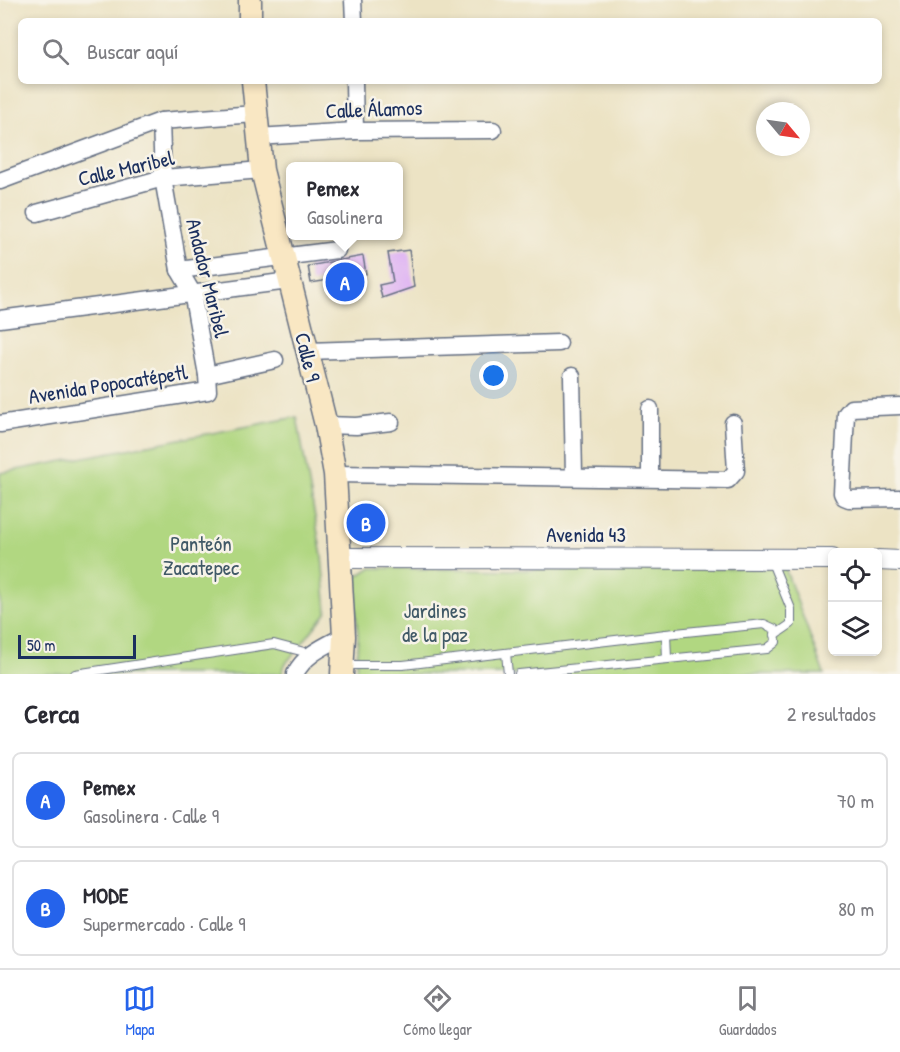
<!DOCTYPE html>
<html lang="es">
<meta charset="utf-8">
<style>
:root{--surface:#fff;--page:#f7f7f7;--text:#2b2b33;--muted:#7c7c81;--line:#e1e1e2;--accent:#2563eb}
body{margin:0;font-family:"Patrick Hand",sans-serif;background:var(--page);color:var(--text)}
.controls{position:absolute;right:18px;bottom:18px;display:grid;overflow:hidden;border-radius:9px;box-shadow:0 3px 9px #0003}
.controls button{width:54px;height:54px;display:grid;place-items:center;padding:0;border:0;border-bottom:2px solid var(--line);background:var(--surface);color:var(--text);font:30px sans-serif}
.compass{position:absolute;left:756px;top:102px;width:54px;height:54px;border-radius:50%;background:var(--surface);box-shadow:0 3px 9px #0003;rotate:119deg}
.scale{position:absolute;left:18px;bottom:15px;width:118px;box-sizing:border-box;padding-left:6px;border:3px solid #1b2f5e;border-top:0;font-size:16px;line-height:21px;white-space:nowrap;color:#1b2f5e;-webkit-text-stroke:4px #f7f3e8;paint-order:stroke}
.you{position:absolute;left:494px;top:376px;width:21px;height:21px;margin:-15px;border:4px solid #fff;border-radius:50%;background:#1a73e8;box-shadow:0 0 0 9px #1a73e833}
.badge{display:grid;place-items:center;width:39px;height:39px;border-radius:50%;background:var(--accent);color:#fff;font-size:20px;font-weight:700}
.pin{position:absolute;translate:-50% -50%;border:3px solid #fff;box-shadow:0 2px 6px #0006}
.popup{position:absolute;left:286px;top:162px;width:117px;height:78px;box-sizing:border-box;display:grid;place-content:center;border-radius:9px;background:var(--surface);filter:drop-shadow(0 2px 4px #0005);font-size:20px;white-space:nowrap;color:var(--muted)}
.popup b{font-size:22px;color:var(--text)}
.popup::after{content:'';position:absolute;left:50%;top:100%;margin-left:-12px;border:12px solid transparent;border-top-color:var(--surface)}
.list{margin:0;padding:0;list-style:none}
h2{display:flex;justify-content:space-between;align-items:center;height:78px;margin:0;padding:0 24px;font-size:26px}
h2 small{font-size:20px;font-weight:400;color:var(--muted)}
.list li{display:grid;grid-template-columns:39px 1fr auto;gap:18px;align-items:center;box-sizing:border-box;height:96px;margin:0 12px 12px;padding:0 12px;border:2px solid var(--line);border-radius:9px}
.list b{display:block;font-size:22px;white-space:nowrap}
.list p{margin:0;font-size:20px;white-space:nowrap;color:var(--muted)}
.list em{font-size:20px;font-style:normal;color:var(--muted)}
.icon{flex:none;width:33px;height:33px;fill:none;stroke:currentColor;stroke-width:2;stroke-linecap:round;stroke-linejoin:round}
.map{position:relative;flex:none;width:900px;height:674px;overflow:hidden}
.search{position:absolute;background:var(--surface);box-shadow:0 3px 9px #0003;left:18px;right:18px;top:18px;height:66px;display:flex;align-items:center;gap:15px;box-sizing:border-box;padding:0 21px;border-radius:9px;color:var(--muted);font-size:22px}
.sheet{height:294px;background:var(--surface)}
nav{display:flex;justify-content:space-around;align-items:center;box-sizing:border-box;height:84px;border-top:2px solid var(--line);background:var(--surface);font-size:16px;color:var(--muted)}
nav a{display:grid;justify-items:center;gap:3px}
nav .on{color:var(--accent)}
.map>svg:first-child{display:block}
.green{fill:#b1d781;stroke:#668370;stroke-width:1.5}
.building{fill:#ddaef4}
.lines{fill:none;stroke-linecap:round;stroke-linejoin:round}
.service-casing{stroke:#646e82;stroke-width:10}
.minor-casing{stroke:#646e82;stroke-width:19}
.tertiary-casing{stroke:#646e82;stroke-width:22}
.secondary-casing{stroke:#646e82;stroke-width:25}
.service{stroke:#fff;stroke-width:8}
.minor{stroke:#fff;stroke-width:16}
.tertiary{stroke:#fff;stroke-width:20}
.secondary{stroke:#f9e7c3;stroke-width:22}
.labels{text-anchor:middle;dominant-baseline:central;stroke-width:5;stroke-linejoin:round;paint-order:stroke}
.street-label{font-size:21px;fill:#1b2f5e;stroke:#f7f3e8}
.park-label{font-size:21px;fill:#405967;stroke:#f7f3e8}
</style>
<div class="map">
<svg width="900" height="674" viewBox="0 0 900 674">
<rect width="100%" height="100%" fill="#f7f3e8"/>
<filter id="ink" filterUnits="userSpaceOnUse"><feTurbulence type="fractalNoise" baseFrequency=".0167" numOctaves="2"/><feDisplacementMap in="SourceGraphic" scale="12" xChannelSelector="R" yChannelSelector="G"/><feConvolveMatrix kernelMatrix="1 2 1 2 8 2 1 2 1" color-interpolation-filters="sRGB"/></filter>
<filter id="wash" filterUnits="userSpaceOnUse"><feTurbulence type="fractalNoise" baseFrequency=".008" numOctaves="4" result="noise"/><feDisplacementMap in="SourceGraphic" scale="24" xChannelSelector="R" yChannelSelector="G"/><feGaussianBlur stdDeviation="1.35" result="paint"/><feColorMatrix in="noise" values="0 0 0 0 0 0 0 0 0 0 0 0 0 0 0 0 0 1.4 0 .05"/><feComposite in="paint" operator="in"/></filter>
<g filter="url(#wash)">
<rect width="100%" height="100%" fill="#ece3c4"/>
<g class="green">
<polygon points="297,417 322,556 327,612 283,667 282,674 0,674 0,473"/>
<polygon points="370,568 609,571 785,568 824,674 356,674 358,635 353,579"/>
</g>
<g id="blocks">
<g class="building">
<polygon points="409,250 414,287 382,298 379,285 393,282 388,253"/>
<polygon points="363,256 366,274 311,283 308,266"/>
<polygon points="373,510 372,535 348,512"/>
</g>
</g>
</g>
<g filter="url(#ink)">
<use href="#blocks" fill-opacity="0" stroke="#646e82" stroke-width="1.5"/>
<g class="lines">
<g class="service-casing">
<g id="service">
<polyline points="771,560 791,609 791,624 775,635"/>
<polyline points="666,634 667,659"/>
<polyline points="506,653 508,674"/>
<polyline points="344,665 403,665 666,634 764,624 775,629 776,642 767,649 519,674"/>
<polyline points="75,674 274,644 312,654"/>
</g>
</g>
<g class="minor-casing">
<g id="minor">
<polyline points="353,0 354,21"/>
<polyline points="354,81 355,131"/>
<polyline points="257,137 355,131 493,130"/>
<polyline points="0,181 161,121 255,114"/>
<polyline points="37,213 163,178 262,170"/>
<polyline points="179,270 337,250"/>
<polyline points="0,319 289,281"/>
<polyline points="307,351 559,343"/>
<polyline points="207,375 275,360"/>
<polyline points="572,376 574,476"/>
<polyline points="900,406 851,408 846,414 842,493 844,497 849,499 900,498"/>
<polyline points="650,409 650,478"/>
<polyline points="0,424 208,391 207,375 192,292 179,270 163,178 161,121"/>
<polyline points="326,425 356,426 391,422"/>
<polyline points="335,474 728,480 736,471 733,423"/>
<path d="M295,674C305,654 325,646 344,636"/>
</g>
</g>
<g class="tertiary-casing">
<g id="tertiary">
<polyline points="339,558 832,559"/>
<polyline points="878,560 900,561"/>
</g>
</g>
<g class="secondary-casing">
<g id="secondary">
<polyline points="250,21 250,0"/>
<polyline points="253,81 262,170 326,425 335,474 344,636 342,674"/>
</g>
</g>
<use href="#service" class="service"/>
<use href="#minor" class="minor"/>
<use href="#tertiary" class="tertiary"/>
<use href="#secondary" class="secondary"/>
</g>
</g>
<g class="labels">
<g class="street-label">
<text transform="translate(374 109) rotate(-2)">Calle Álamos</text>
<text transform="translate(126 168) rotate(-13)">Calle Maribel</text>
<text transform="translate(208 278) rotate(76)">Andador Maribel</text>
<text transform="translate(308 357) rotate(76)">Calle 9</text>
<text transform="translate(108 384) rotate(-9)">Avenida Popocatépetl</text>
<text x="586" y="534">Avenida 43</text>
</g>
<g class="park-label">
<text x="201" y="543">Panteón<tspan x="201" dy="24">Zacatepec</tspan></text>
<text x="435" y="610">Jardines<tspan x="435" dy="24">de la paz</tspan></text>
</g>
</g>
</svg>
<div class="controls">
<button><svg class="icon" aria-label="locate" viewBox="0 0 24 24"><circle cx="12" cy="12" r="6"/><path d="M12 2v4M12 18v4M2 12h4M18 12h4"/></svg></button>
<button><svg class="icon" aria-label="layers" viewBox="0 0 24 24"><path d="M12 4l9 5-9 5-9-5zM3 14l9 5 9-5"/></svg></button>
</div>
<svg class="compass" viewBox="-18 -18 36 36"><path d="M0-13l5 13h-10z" fill="#e53935"/><path d="M0 13l5-13h-10z" fill="#7c7c81"/></svg>
<div class="scale">50 m</div>
<div class="you"></div>
<div class="pin badge" style="left:345px;top:282px">A</div>
<div class="popup"><b>Pemex</b>Gasolinera</div>
<div class="pin badge" style="left:366px;top:523px">B</div>
<div class="search"><svg class="icon" aria-label="search" viewBox="0 0 24 24"><circle cx="10" cy="10" r="6"/><path d="M15 15l6 6"/></svg>Buscar aquí</div>
</div>
<section class="sheet">
<h2>Cerca<small>2 resultados</small></h2>
<ul class="list">
<li><span class="badge">A</span><div><b>Pemex</b><p>Gasolinera · Calle 9</p></div><em>70 m</em></li>
<li><span class="badge">B</span><div><b>MODE</b><p>Supermercado · Calle 9</p></div><em>80 m</em></li>
</ul>
</section>
<nav>
<a class="on"><svg class="icon" aria-label="map" viewBox="0 0 24 24"><path d="M3 6l6-2 6 2 6-2v14l-6 2-6-2-6 2zM9 4v14M15 6v14"/></svg>Mapa</a>
<a><svg class="icon" aria-label="directions" viewBox="0 0 24 24"><path d="M12 3l9 9-9 9-9-9zM9 14v-3h6M13 9l2 2-2 2"/></svg>Cómo llegar</a>
<a><svg class="icon" aria-label="saved" viewBox="0 0 24 24"><path d="M7 4h10v16l-5-4-5 4z"/></svg>Guardados</a>
</nav>
